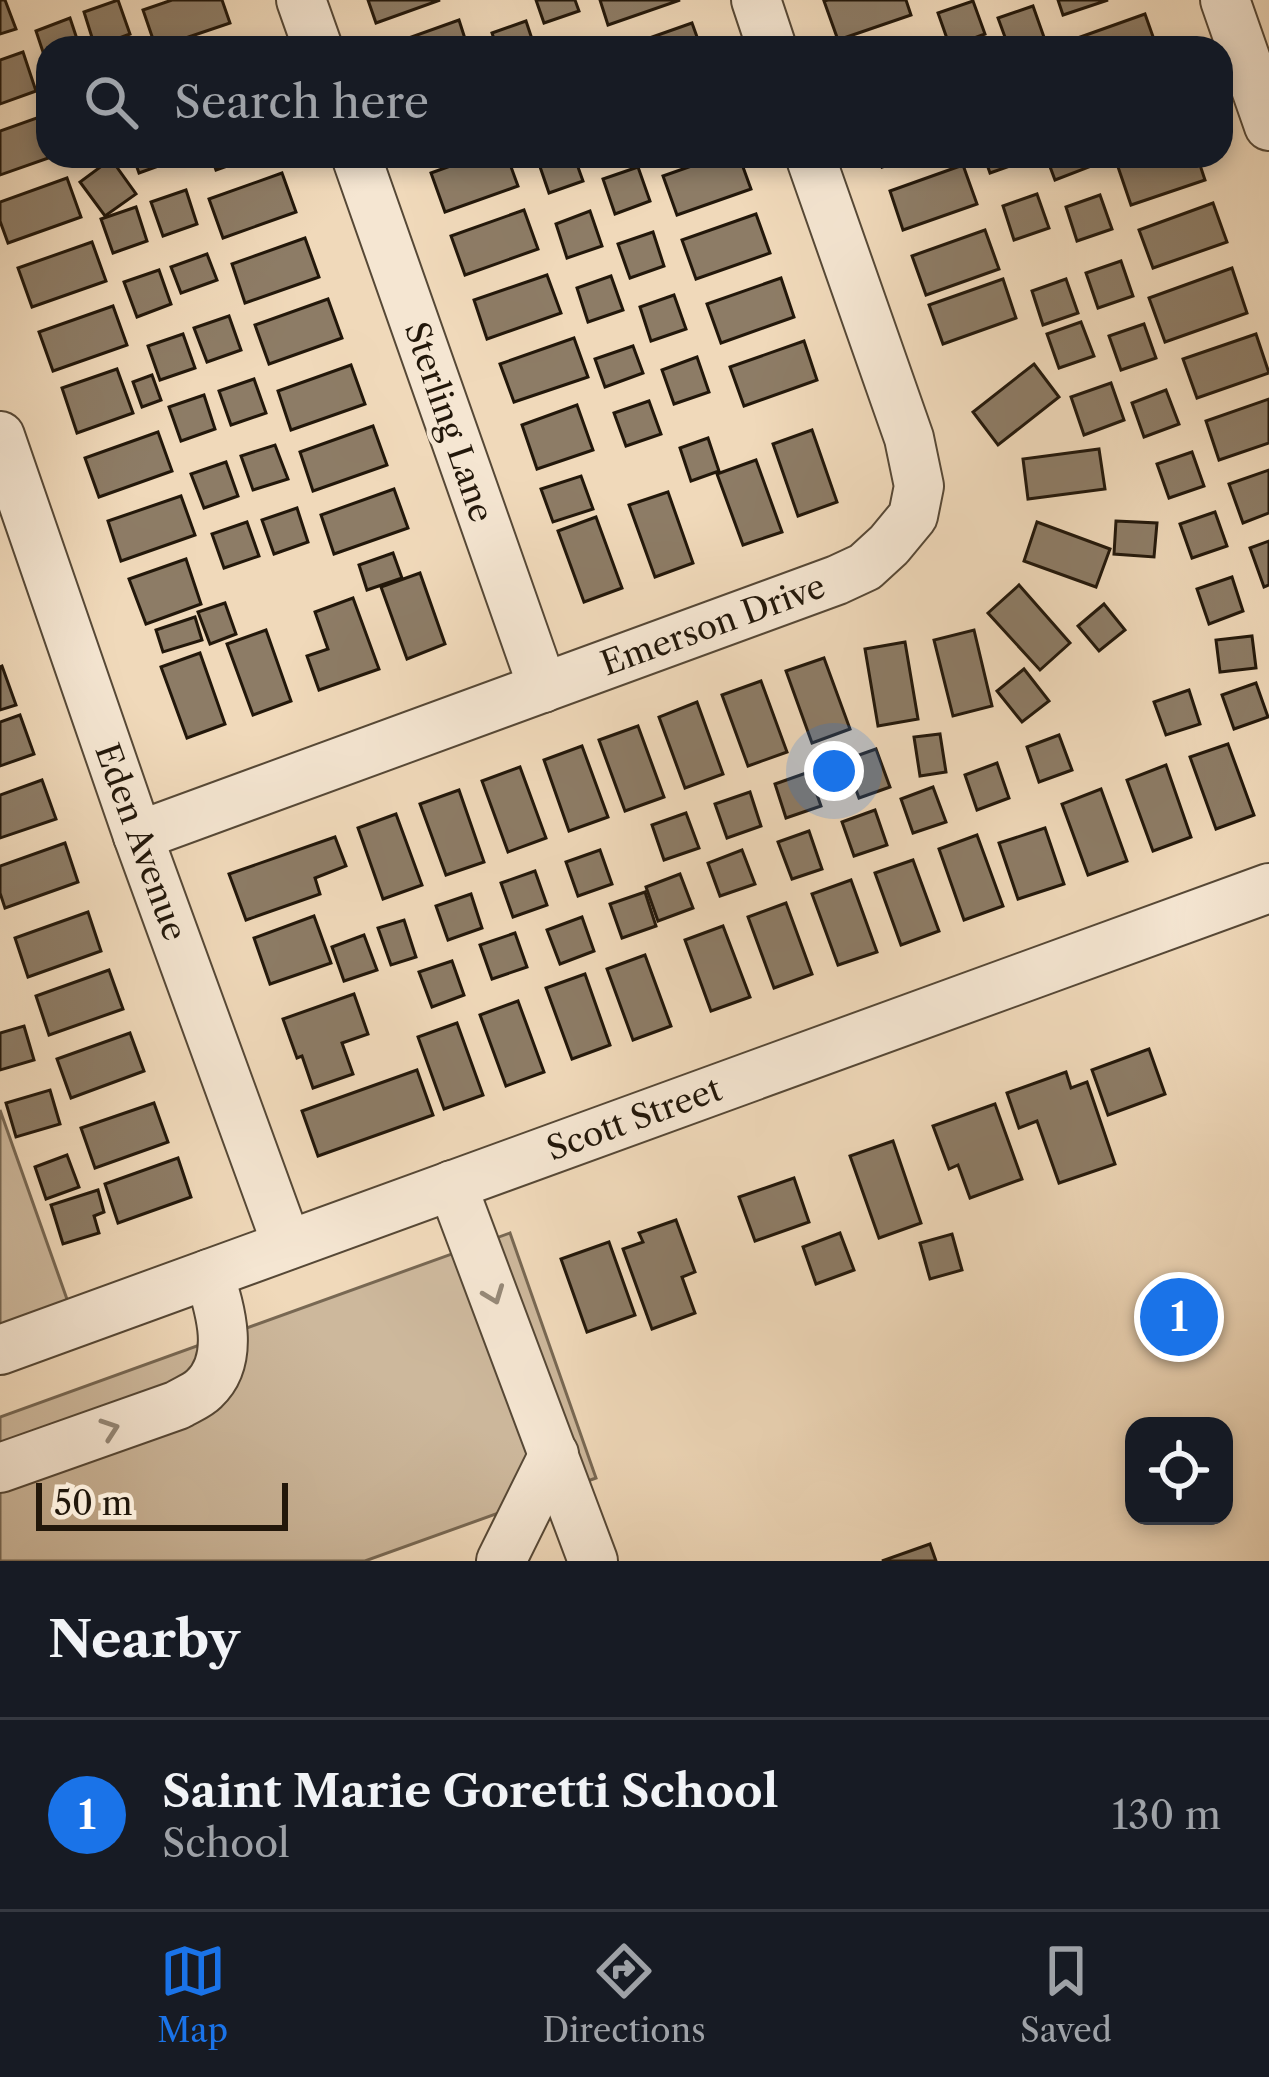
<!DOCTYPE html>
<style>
:root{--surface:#171b24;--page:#242831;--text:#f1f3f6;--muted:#9ea1a6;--line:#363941;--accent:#1a73e8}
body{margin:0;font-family:"Libre Caslon Text",serif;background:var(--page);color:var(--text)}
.controls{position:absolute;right:36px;bottom:36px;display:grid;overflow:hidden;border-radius:24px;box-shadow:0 6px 18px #0003}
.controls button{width:108px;height:108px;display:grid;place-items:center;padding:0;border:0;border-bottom:3px solid var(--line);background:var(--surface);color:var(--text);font:60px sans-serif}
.scale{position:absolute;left:36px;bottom:30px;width:252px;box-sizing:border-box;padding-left:12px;border:6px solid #22170a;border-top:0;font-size:33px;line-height:42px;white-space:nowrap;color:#22170a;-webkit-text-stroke:9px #f5e6d2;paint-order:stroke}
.you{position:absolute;left:834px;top:771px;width:42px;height:42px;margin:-30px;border:9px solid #fff;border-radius:50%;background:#1a73e8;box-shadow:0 0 0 18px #1a73e833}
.badge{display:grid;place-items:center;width:78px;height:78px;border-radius:50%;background:var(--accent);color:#fff;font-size:39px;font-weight:700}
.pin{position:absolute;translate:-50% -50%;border:6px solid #fff;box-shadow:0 3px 12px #0006}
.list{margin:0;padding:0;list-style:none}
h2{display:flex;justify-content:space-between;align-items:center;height:156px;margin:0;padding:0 48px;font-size:51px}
h2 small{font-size:39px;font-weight:400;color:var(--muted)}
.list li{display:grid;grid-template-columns:78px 1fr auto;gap:36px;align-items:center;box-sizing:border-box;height:192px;padding:0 48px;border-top:3px solid var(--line)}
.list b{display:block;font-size:45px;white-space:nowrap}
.list p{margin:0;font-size:39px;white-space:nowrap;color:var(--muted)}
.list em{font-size:39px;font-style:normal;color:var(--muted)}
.icon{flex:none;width:66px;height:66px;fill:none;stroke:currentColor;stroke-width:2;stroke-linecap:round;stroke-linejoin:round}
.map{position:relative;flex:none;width:1269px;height:1561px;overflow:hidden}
.search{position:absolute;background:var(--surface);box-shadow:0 6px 18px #0003;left:36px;right:36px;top:36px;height:132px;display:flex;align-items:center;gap:30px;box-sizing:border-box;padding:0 42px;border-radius:36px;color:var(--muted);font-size:45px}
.sheet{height:348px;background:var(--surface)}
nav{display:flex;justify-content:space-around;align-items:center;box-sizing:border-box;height:168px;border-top:3px solid var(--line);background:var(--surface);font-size:33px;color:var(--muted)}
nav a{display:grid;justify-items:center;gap:6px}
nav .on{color:var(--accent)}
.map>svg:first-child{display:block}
.green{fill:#cdb89c;stroke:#786853;stroke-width:3}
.building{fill:#8d7c66;stroke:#22170a;stroke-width:3}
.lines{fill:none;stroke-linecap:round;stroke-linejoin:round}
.minor-casing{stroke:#564836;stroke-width:52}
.minor{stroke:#f5e6d2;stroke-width:48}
.oneway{stroke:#968978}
.labels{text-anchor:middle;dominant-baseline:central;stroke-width:10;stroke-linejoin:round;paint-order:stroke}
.street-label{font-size:33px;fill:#22170a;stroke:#f5e6d2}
</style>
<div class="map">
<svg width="1269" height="1561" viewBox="0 0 1269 1561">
<rect width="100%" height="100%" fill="#f0d9ba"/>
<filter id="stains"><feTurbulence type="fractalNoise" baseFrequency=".00167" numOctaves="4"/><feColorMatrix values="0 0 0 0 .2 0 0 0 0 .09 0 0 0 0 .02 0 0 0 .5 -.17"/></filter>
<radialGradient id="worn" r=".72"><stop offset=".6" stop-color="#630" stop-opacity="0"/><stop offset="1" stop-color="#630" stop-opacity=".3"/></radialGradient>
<g class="green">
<polygon points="0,1110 68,1302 0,1325"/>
<polygon points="510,1233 596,1478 365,1561 0,1561 0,1417"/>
</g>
<g class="building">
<polygon points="0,0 5,0 16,29 0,34"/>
<polygon points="118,0 130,34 95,47 84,12"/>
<polygon points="172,0 222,0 230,23 156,48 143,10"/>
<polygon points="368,0 440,0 376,23"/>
<polygon points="536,0 575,0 579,11 544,23"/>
<polygon points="600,0 680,0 608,25"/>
<polygon points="828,0 906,0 911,15 838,40 824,1"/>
<polygon points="1058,0 1108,0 1063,15"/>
<polygon points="973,1 985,34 950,47 938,13"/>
<polygon points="1033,6 1045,40 1021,48 1009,48 998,18"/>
<polygon points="1145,14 1157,48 1075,48 1072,40"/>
<polygon points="70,18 80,48 48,48 47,64 36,31"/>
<polygon points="459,20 468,48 386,48 386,46"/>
<polygon points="526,21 535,48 497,48 492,33"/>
<polygon points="692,23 701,48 621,48"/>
<polygon points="919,39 922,48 893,48"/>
<polygon points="23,52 36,91 0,104 0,60"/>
<polygon points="45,115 48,156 54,156 0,175 0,131"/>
<polygon points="133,156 174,156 175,160 139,173"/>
<polygon points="211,156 255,156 216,170"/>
<polygon points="478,156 507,156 518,186 445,212 431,173"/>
<polygon points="544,156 574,156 583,181 549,193 537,158"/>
<polygon points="720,156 739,156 751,189 677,215 663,176"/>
<polygon points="878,156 914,156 882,167"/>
<polygon points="984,156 1023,156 1024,161 990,173"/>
<polygon points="1046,156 1085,156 1089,167 1055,180"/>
<polygon points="1147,156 1197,156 1205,180 1131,205 1118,167"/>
<polygon points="111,159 136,194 105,216 80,182"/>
<polygon points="963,165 977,204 903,230 890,191"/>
<polygon points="638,167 650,201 615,214 603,179"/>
<polygon points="282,173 296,212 223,238 209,199"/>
<polygon points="67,178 81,217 8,243 0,221 0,202"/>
<polygon points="186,190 197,224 163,236 151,202"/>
<polygon points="1037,194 1049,228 1014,240 1003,206"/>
<polygon points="1100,195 1112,229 1077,241 1066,207"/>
<polygon points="1213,203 1227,242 1153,268 1139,230"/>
<polygon points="136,207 147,241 113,253 101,219"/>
<polygon points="524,210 538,249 465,275 451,236"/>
<polygon points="590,211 602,246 567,258 556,224"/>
<polygon points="756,214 770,253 696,279 682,240"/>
<polygon points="985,230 999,269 926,295 912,256"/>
<polygon points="653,232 664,266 630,278 618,244"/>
<polygon points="305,238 319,277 245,303 232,264"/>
<polygon points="92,242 106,281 32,307 18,268"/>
<polygon points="207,254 217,280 181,293 171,267"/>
<polygon points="1121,261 1133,296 1098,308 1086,273"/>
<polygon points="1232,268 1247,313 1165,342 1149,298"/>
<polygon points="159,270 171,304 137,317 124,282"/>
<polygon points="547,275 561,313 487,339 474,300"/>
<polygon points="611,276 623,310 588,322 577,288"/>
<polygon points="781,278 794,317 721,343 707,304"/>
<polygon points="1003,279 1016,318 943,344 929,305"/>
<polygon points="1066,279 1078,313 1043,325 1032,291"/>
<polygon points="674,295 686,329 651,341 640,307"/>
<polygon points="328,299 342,338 269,364 255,325"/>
<polygon points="113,306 127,345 53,371 39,332"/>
<polygon points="229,316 241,350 207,362 194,328"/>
<polygon points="1081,322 1094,356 1059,368 1047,334"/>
<polygon points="1144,324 1156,358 1121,370 1109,336"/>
<polygon points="183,334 195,368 160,380 148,346"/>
<polygon points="1256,334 1269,373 1197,398 1183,359"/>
<polygon points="574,338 588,377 514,402 500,364"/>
<polygon points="804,341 817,380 744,406 730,367"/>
<polygon points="633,346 643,373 605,387 595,359"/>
<polygon points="697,357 709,392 674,404 662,370"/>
<polygon points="1034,364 1059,397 998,445 973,412"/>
<polygon points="351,365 365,404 291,430 278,391"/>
<polygon points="117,369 133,413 77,433 62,388"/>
<polygon points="152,375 161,400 142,407 133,382"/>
<polygon points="254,379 266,413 231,425 219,391"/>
<polygon points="1111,383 1124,420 1084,435 1071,397"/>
<polygon points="1166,390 1179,424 1144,437 1132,403"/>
<polygon points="204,395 215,429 181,441 169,407"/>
<polygon points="1269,399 1269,443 1219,460 1206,421"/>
<polygon points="649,401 661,434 626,446 614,413"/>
<polygon points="577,405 593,450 537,469 522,425"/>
<polygon points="373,426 387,465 313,491 300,452"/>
<polygon points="812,430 837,502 798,516 773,444"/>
<polygon points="158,432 172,471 99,497 85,458"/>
<polygon points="708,438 719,471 691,481 680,448"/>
<polygon points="275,445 288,479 253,490 241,456"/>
<polygon points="1099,449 1105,489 1028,499 1023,459"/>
<polygon points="1192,452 1204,486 1169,498 1157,464"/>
<polygon points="756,460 782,532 743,545 717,474"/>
<polygon points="226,462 238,496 204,508 191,474"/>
<polygon points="1269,470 1269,513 1243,523 1229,484"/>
<polygon points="581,476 593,509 553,522 541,489"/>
<polygon points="394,489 408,528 334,554 321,515"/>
<polygon points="668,492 693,563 655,577 629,505"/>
<polygon points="181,496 195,535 121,561 108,521"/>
<polygon points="297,508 308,542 274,554 262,520"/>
<polygon points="1215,512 1227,546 1192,558 1180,524"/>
<polygon points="596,517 622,588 584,602 558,531"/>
<polygon points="1116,521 1157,523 1154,557 1114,554"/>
<polygon points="247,522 259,556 224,568 212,534"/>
<polygon points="1037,522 1110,549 1096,587 1024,561"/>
<polygon points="1269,541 1269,585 1264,587 1250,548"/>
<polygon points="393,553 402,578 367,590 359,565"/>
<polygon points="186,559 201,604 146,624 129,579"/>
<polygon points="420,573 445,644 407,659 381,587"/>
<polygon points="1232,577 1243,611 1209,624 1197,589"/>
<polygon points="1019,585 1070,643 1040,670 988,613"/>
<polygon points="353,598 379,669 319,690 307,656 328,649 315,612"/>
<polygon points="225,603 236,634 210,644 198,612"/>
<polygon points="1104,604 1125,630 1099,651 1078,626"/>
<polygon points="195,617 202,640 163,652 156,630"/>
<polygon points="266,630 291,701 253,715 227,644"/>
<polygon points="974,630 992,706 953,716 934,640"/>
<polygon points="1252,636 1256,668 1220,672 1216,640"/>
<polygon points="905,642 918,719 878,726 865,649"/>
<polygon points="200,653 225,724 187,738 161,667"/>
<polygon points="824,658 850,729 812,743 786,671"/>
<polygon points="2,666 16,705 0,710 0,667"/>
<polygon points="1024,669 1049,701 1022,722 997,691"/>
<polygon points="761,681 787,752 748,766 722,695"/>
<polygon points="1256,683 1268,717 1234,729 1222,695"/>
<polygon points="1189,690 1200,724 1166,735 1154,702"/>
<polygon points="697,702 723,774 685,788 659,717"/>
<polygon points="20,715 34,754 0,766 0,722"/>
<polygon points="638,726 664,797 625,811 599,740"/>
<polygon points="940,734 946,772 920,776 914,737"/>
<polygon points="1059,735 1072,770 1039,782 1027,747"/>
<polygon points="1228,744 1254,815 1216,829 1190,757"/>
<polygon points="582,746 608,817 569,831 544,760"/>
<polygon points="876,749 890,787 859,798 845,760"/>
<polygon points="997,763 1009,798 977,810 965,775"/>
<polygon points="1166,765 1191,837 1153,851 1127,780"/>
<polygon points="520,767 546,838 508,852 482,781"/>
<polygon points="809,772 821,806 786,818 775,784"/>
<polygon points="42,780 56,819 0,838 0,795"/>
<polygon points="933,787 946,822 913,833 901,799"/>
<polygon points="1101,789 1127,861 1088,875 1062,804"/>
<polygon points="459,790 484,862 446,875 420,804"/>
<polygon points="750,792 761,826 727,838 715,804"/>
<polygon points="875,810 887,845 854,856 842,822"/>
<polygon points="686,813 699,848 664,860 652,825"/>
<polygon points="396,814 422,885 383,899 358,828"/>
<polygon points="1045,828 1064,884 1018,899 999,843"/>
<polygon points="809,831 822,869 792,879 778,842"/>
<polygon points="977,835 1003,906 964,920 939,849"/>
<polygon points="335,837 346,866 315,878 320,894 246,920 229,874"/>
<polygon points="65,843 78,882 5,908 0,893 0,866"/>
<polygon points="600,850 612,884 578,896 566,862"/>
<polygon points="742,850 755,884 720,896 708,863"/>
<polygon points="913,860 939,931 901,945 875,873"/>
<polygon points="535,871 547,905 513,917 501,883"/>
<polygon points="680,874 693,908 658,921 646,887"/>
<polygon points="851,880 877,952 838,965 812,894"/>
<polygon points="645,892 656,926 622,938 610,904"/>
<polygon points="471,894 482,928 448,940 436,906"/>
<polygon points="786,903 812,974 774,988 748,917"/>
<polygon points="88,912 101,951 28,977 15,938"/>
<polygon points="314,916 331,963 270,984 254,938"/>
<polygon points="582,917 594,951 560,964 547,930"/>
<polygon points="404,920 416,957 391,965 378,928"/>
<polygon points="723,926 750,997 711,1011 685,940"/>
<polygon points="515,933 527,967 492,979 480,945"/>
<polygon points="364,935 377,970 344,981 332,947"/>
<polygon points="645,955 671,1026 633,1040 607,969"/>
<polygon points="452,961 464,995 432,1007 419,972"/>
<polygon points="109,970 123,1009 49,1035 36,996"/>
<polygon points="585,974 610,1045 572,1059 546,988"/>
<polygon points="354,994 368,1034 342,1043 353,1074 313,1088 302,1056 297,1058 283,1019"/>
<polygon points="518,1001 544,1072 506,1086 480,1015"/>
<polygon points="457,1023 483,1095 444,1109 418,1037"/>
<polygon points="24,1026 34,1060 0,1070 0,1033"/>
<polygon points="130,1033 144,1071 71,1098 57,1059"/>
<polygon points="1149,1049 1165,1094 1108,1115 1092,1070"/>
<polygon points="417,1070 433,1115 318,1156 302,1111"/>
<polygon points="1066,1072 1071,1088 1087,1082 1115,1164 1059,1183 1037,1121 1019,1128 1007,1093"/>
<polygon points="50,1090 60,1124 16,1137 6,1103"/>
<polygon points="154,1103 168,1142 95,1168 81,1128"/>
<polygon points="995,1104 1022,1179 970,1198 958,1165 949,1169 933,1126"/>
<polygon points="893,1141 921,1223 879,1238 850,1156"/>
<polygon points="67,1155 79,1187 46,1199 35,1167"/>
<polygon points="178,1158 191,1197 118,1223 105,1184"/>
<polygon points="794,1178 809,1222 755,1241 739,1197"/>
<polygon points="98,1190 104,1212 94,1216 99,1233 63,1244 51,1205"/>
<polygon points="676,1220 695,1272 682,1277 695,1313 652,1329 623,1249 643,1242 639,1233"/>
<polygon points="840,1233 854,1270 816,1284 803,1247"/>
<polygon points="952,1234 962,1270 930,1279 920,1243"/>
<polygon points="609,1242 635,1315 587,1332 561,1259"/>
<polygon points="930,1544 936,1561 882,1561"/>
</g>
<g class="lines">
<g class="minor-casing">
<g id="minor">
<polyline points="301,0 318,48"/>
<polyline points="756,0 772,48"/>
<polyline points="1225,0 1269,126"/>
<polyline points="356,156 543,688"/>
<polyline points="0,436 138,836 287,1245"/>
<polyline points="138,836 837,580 865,567 889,545 913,516 919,486 909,438 810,156"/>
<polyline points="452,1185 593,1561"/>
<polyline points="0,1350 1269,888"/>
<path d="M0,1468L178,1405C186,1400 197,1396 204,1389C236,1359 220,1309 209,1274"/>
<polyline points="501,1561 554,1454"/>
</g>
</g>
<use href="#minor" class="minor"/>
</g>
<defs><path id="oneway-chevron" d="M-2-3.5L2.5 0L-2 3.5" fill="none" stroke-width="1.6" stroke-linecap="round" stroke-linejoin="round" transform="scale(3)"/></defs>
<g class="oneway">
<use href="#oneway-chevron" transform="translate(494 1295) rotate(69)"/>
<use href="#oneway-chevron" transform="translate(110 1429) rotate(-19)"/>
</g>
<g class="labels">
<g class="street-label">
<text transform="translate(449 422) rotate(71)">Sterling Lane</text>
<text transform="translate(713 625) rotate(-20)">Emerson Drive</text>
<text transform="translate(141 842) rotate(70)">Eden Avenue</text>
<text transform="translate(634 1119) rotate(-20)">Scott Street</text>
</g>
</g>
<rect width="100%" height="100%" filter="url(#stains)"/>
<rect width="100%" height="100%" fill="url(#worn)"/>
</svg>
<div class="controls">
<button><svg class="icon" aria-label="locate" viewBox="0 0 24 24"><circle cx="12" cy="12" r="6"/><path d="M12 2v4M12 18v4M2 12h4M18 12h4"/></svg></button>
</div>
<div class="scale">50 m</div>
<div class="you"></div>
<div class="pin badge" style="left:1179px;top:1317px">1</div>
<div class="search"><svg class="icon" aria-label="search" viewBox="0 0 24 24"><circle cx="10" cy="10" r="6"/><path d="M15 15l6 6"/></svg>Search here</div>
</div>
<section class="sheet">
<h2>Nearby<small></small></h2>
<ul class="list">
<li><span class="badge">1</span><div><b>Saint Marie Goretti School</b><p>School</p></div><em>130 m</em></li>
</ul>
</section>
<nav>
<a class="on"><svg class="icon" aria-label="map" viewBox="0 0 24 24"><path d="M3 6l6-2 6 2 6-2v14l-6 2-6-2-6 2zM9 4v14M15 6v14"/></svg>Map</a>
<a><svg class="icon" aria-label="directions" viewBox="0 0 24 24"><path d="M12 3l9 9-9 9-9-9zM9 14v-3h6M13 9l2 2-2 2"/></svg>Directions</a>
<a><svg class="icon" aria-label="saved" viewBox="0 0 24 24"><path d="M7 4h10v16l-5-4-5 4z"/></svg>Saved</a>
</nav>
